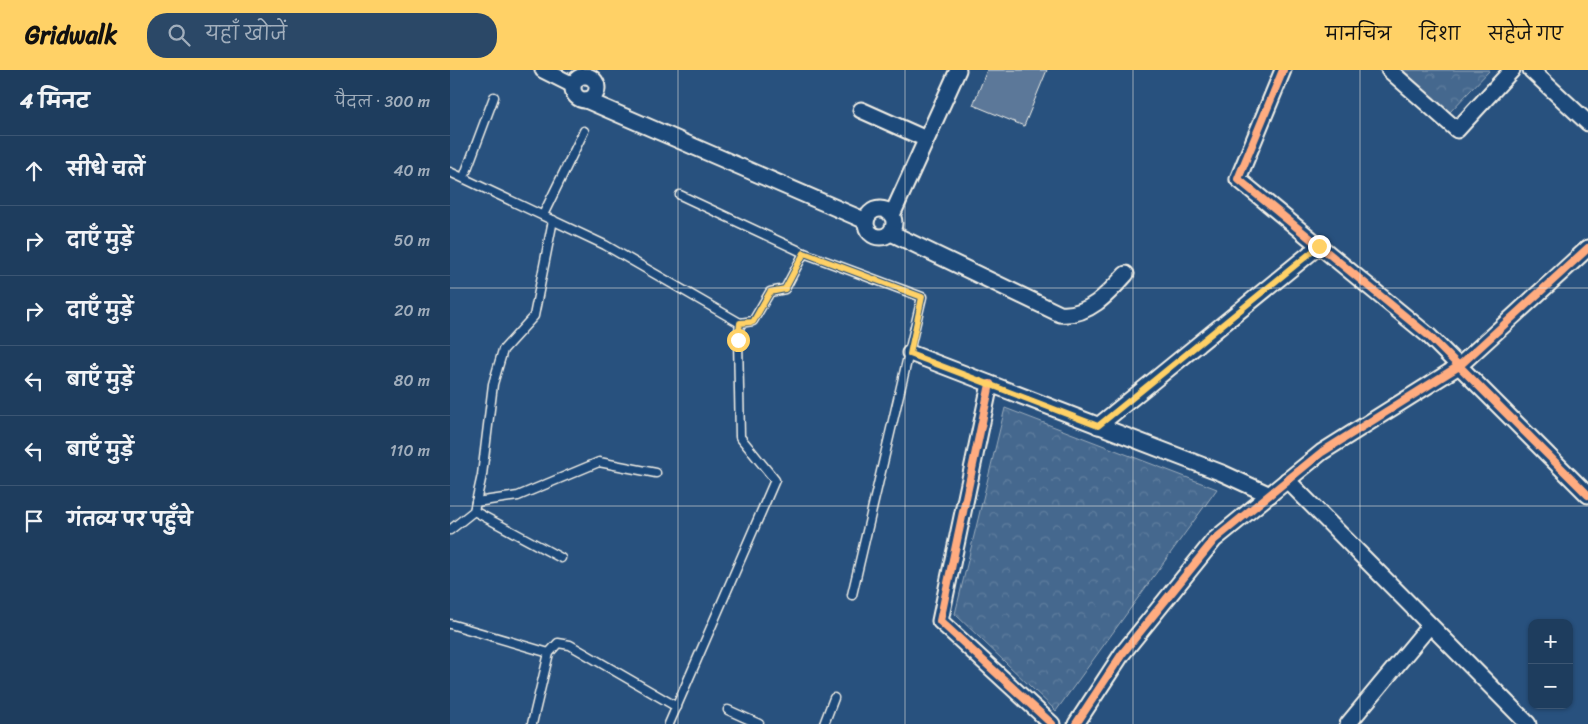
<!DOCTYPE html>
<html lang="hi">
<meta charset="utf-8">
<style>
:root{--surface:#1e3d5e;--page:#2b4867;--text:#f1f3f6;--muted:#a1aebc;--line:#3c5673;--accent:#ffd166}
body{margin:0;font-family:Sriracha,"Playpen Sans Deva",sans-serif;background:var(--page);color:var(--text)}
.controls{position:absolute;right:15px;bottom:15px;display:grid;overflow:hidden;border-radius:10px;box-shadow:0 1px 4px #0004}
.controls button{width:45px;height:45px;display:grid;place-items:center;padding:0;border:0;border-bottom:1px solid var(--line);background:var(--surface);color:var(--text);font:25px sans-serif}
.stop{position:absolute;width:15px;height:15px;margin:-11px;border:4px solid #ffd166;border-radius:50%;background:#fff}
.stop.end{background:#ffd166;border-color:#fff;box-shadow:0 1px 5px #0008}
.list{margin:0;padding:0;list-style:none}
h2{display:flex;justify-content:space-between;align-items:center;height:65px;margin:0;padding:0 20px;font-size:21px}
h2 small{font-size:16px;font-weight:400;color:var(--muted)}
.list li{display:grid;grid-template-columns:32px 1fr auto;gap:15px;align-items:center;box-sizing:border-box;height:70px;padding:0 20px;border-top:1px solid var(--line)}
.list b{display:block;font-size:19px;white-space:nowrap}
.list em{font-size:16px;font-style:normal;color:var(--muted)}
.icon{flex:none;width:28px;height:28px;fill:none;stroke:currentColor;stroke-width:2;stroke-linecap:round;stroke-linejoin:round}
.map{position:relative;flex:none;width:1138px;height:654px;overflow:hidden}
header{display:flex;align-items:center;gap:30px;box-sizing:border-box;height:70px;padding:0 25px;background:var(--accent);color:#111}
header strong{font-size:24px}
nav{display:flex;gap:28px;margin-inline-start:auto;font-size:18px}
.search{width:350px;height:45px;background:var(--page);display:flex;align-items:center;gap:12px;box-sizing:border-box;padding:0 18px;border-radius:20px;color:var(--muted);font-size:19px}
main{display:flex}
aside{flex:1;background:var(--surface)}
.map>svg:first-child{display:block}
.park{fill:url(#park-crowns);stroke:#9cacbb}
.building{fill:#5b7899;stroke:#f4f1e8}
.lines{fill:none;stroke-linecap:round;stroke-linejoin:round}
.service-casing{stroke:#f4f1e8;stroke-width:11}
.minor-casing{stroke:#f4f1e8;stroke-width:19}
.service{stroke:#1f4a7a;stroke-width:8}
.minor{stroke:#1f4a7a;stroke-width:15}
.cycleway-casing{stroke:#1f4a7a;stroke-width:11}
.cycleway{stroke:#ffac80;stroke-width:8}
.route{stroke:#ffd166;stroke-width:6}
.grid{fill:none;stroke:#f4f1e8;stroke-width:1;stroke-opacity:0.55}
</style>
<header>
<strong>Gridwalk</strong>
<div class="search"><svg class="icon" aria-label="search" viewBox="0 0 24 24"><circle cx="10" cy="10" r="6"/><path d="M15 15l6 6"/></svg>यहाँ खोजें</div>
<nav><a>मानचित्र</a><a>दिशा</a><a>सहेजे गए</a></nav>
</header>
<main>
<aside>
<h2>4 मिनट<small>पैदल · 300 m</small></h2>
<ul class="list">
<li><svg class="icon" aria-label="ahead" viewBox="0 0 24 24"><path d="M12 20V5M6 11l6-6 6 6"/></svg><div><b>सीधे चलें</b></div><em>40 m</em></li>
<li><svg class="icon" aria-label="right" viewBox="0 0 24 24"><path d="M7 20v-9h11M14 6l5 5-5 5"/></svg><div><b>दाएँ मुड़ें</b></div><em>50 m</em></li>
<li><svg class="icon" aria-label="right" viewBox="0 0 24 24"><path d="M7 20v-9h11M14 6l5 5-5 5"/></svg><div><b>दाएँ मुड़ें</b></div><em>20 m</em></li>
<li><svg class="icon" aria-label="left" viewBox="0 0 24 24"><path d="M17 20v-9H6M10 6l-5 5 5 5"/></svg><div><b>बाएँ मुड़ें</b></div><em>80 m</em></li>
<li><svg class="icon" aria-label="left" viewBox="0 0 24 24"><path d="M17 20v-9H6M10 6l-5 5 5 5"/></svg><div><b>बाएँ मुड़ें</b></div><em>110 m</em></li>
<li><svg class="icon" aria-label="arrive" viewBox="0 0 24 24"><path d="M6 21V4h12l-3 4 3 4H6"/></svg><div><b>गंतव्य पर पहुँचे</b></div></li>
</ul>
</aside>
<div class="map">
<svg width="1138" height="654" viewBox="0 0 1138 654">
<defs>
<pattern id="park-crowns" width="20" height="18" patternUnits="userSpaceOnUse" patternTransform="scale(1.25)"><rect width="20" height="18" fill="#45688e"/><path d="M2 6a3 3 0 1 1 6 0M12 15a3 3 0 1 1 6 0" fill="none" stroke="#607e9e"/></pattern>
</defs>
<rect width="100%" height="100%" fill="#28517e"/>
<filter id="ink" filterUnits="userSpaceOnUse"><feTurbulence type="fractalNoise" baseFrequency=".02" numOctaves="2"/><feDisplacementMap in="SourceGraphic" scale="10" xChannelSelector="R" yChannelSelector="G"/><feConvolveMatrix kernelMatrix="1 2 1 2 8 2 1 2 1" color-interpolation-filters="sRGB"/></filter>
<g filter="url(#ink)">
<g class="park">
<polygon points="951,0 1040,0 999,43"/>
<polygon points="555,338 767,419 606,641 505,544"/>
</g>
<polygon class="building" points="537,0 597,0 574,56 523,35"/>
<g class="lines">
<g class="service-casing">
<g id="service">
<polyline points="0,102 155,175 290,253 303,251 320,222 335,219 354,183 472,227 402,525"/>
<polyline points="14,107 44,27"/>
<polyline points="230,125 354,183"/>
<polyline points="93,145 134,61"/>
<polyline points="26,432 68,426 149,392 206,403"/>
<polyline points="24,441 111,488"/>
<polyline points="0,460 24,441 32,405 43,314 53,280 84,246 103,150"/>
<polyline points="0,554 99,583"/>
<polyline points="278,640 309,654"/>
<polyline points="82,654 99,583 108,573 120,575 227,637"/>
<polyline points="219,654 325,410 290,367 288,270 290,253"/>
<polyline points="374,654 384,628"/>
</g>
</g>
<g class="minor-casing">
<g id="minor">
<polyline points="93,0 123,15"/>
<polyline points="833,0 788,109 979,266 1138,425"/>
<polyline points="939,0 1007,60 1062,0"/>
<polyline points="1081,0 1138,53"/>
<circle cx="135" cy="18" r="12"/>
<polyline points="136,30 416,151"/>
<polyline points="411,40 476,69"/>
<circle cx="430" cy="153" r="14"/>
<polyline points="442,145 508,0"/>
<path d="M441,163L610,244C638,247 659,223 676,204"/>
<polyline points="460,283 772,403 820,425"/>
<polyline points="540,314 490,551 602,654"/>
<polyline points="648,356 869,176"/>
<polyline points="837,410 1078,654"/>
<polyline points="626,654 672,584 764,470 872,382 1009,296 1138,178"/>
<polyline points="898,654 980,555"/>
</g>
</g>
<use href="#service" class="service"/>
<use href="#minor" class="minor"/>
<g class="cycleway-casing">
<g id="cycleway">
<polyline points="833,0 788,109 979,266 1138,425"/>
<polyline points="540,314 490,551 602,654"/>
<polyline points="626,654 672,584 764,470 872,382 1009,296 1138,178"/>
</g>
</g>
<use href="#cycleway" class="cycleway"/>
</g>
</g>
<g class="lines" filter="url(#ink)">
<polyline class="route" points="288,270 290,253 303,252 320,222 335,219 354,183 472,227 460,284 648,356 869,176"/>
</g>
<path class="grid" d="M228,0V654M455,0V654M683,0V654M910,0V654M0,218H1138M0,436H1138"/>
</svg>
<div class="controls">
<button>+</button>
<button>−</button>
</div>
<div class="stop" style="left:288px;top:270px"></div>
<div class="stop end" style="left:869px;top:176px"></div>
</div>
</main>
